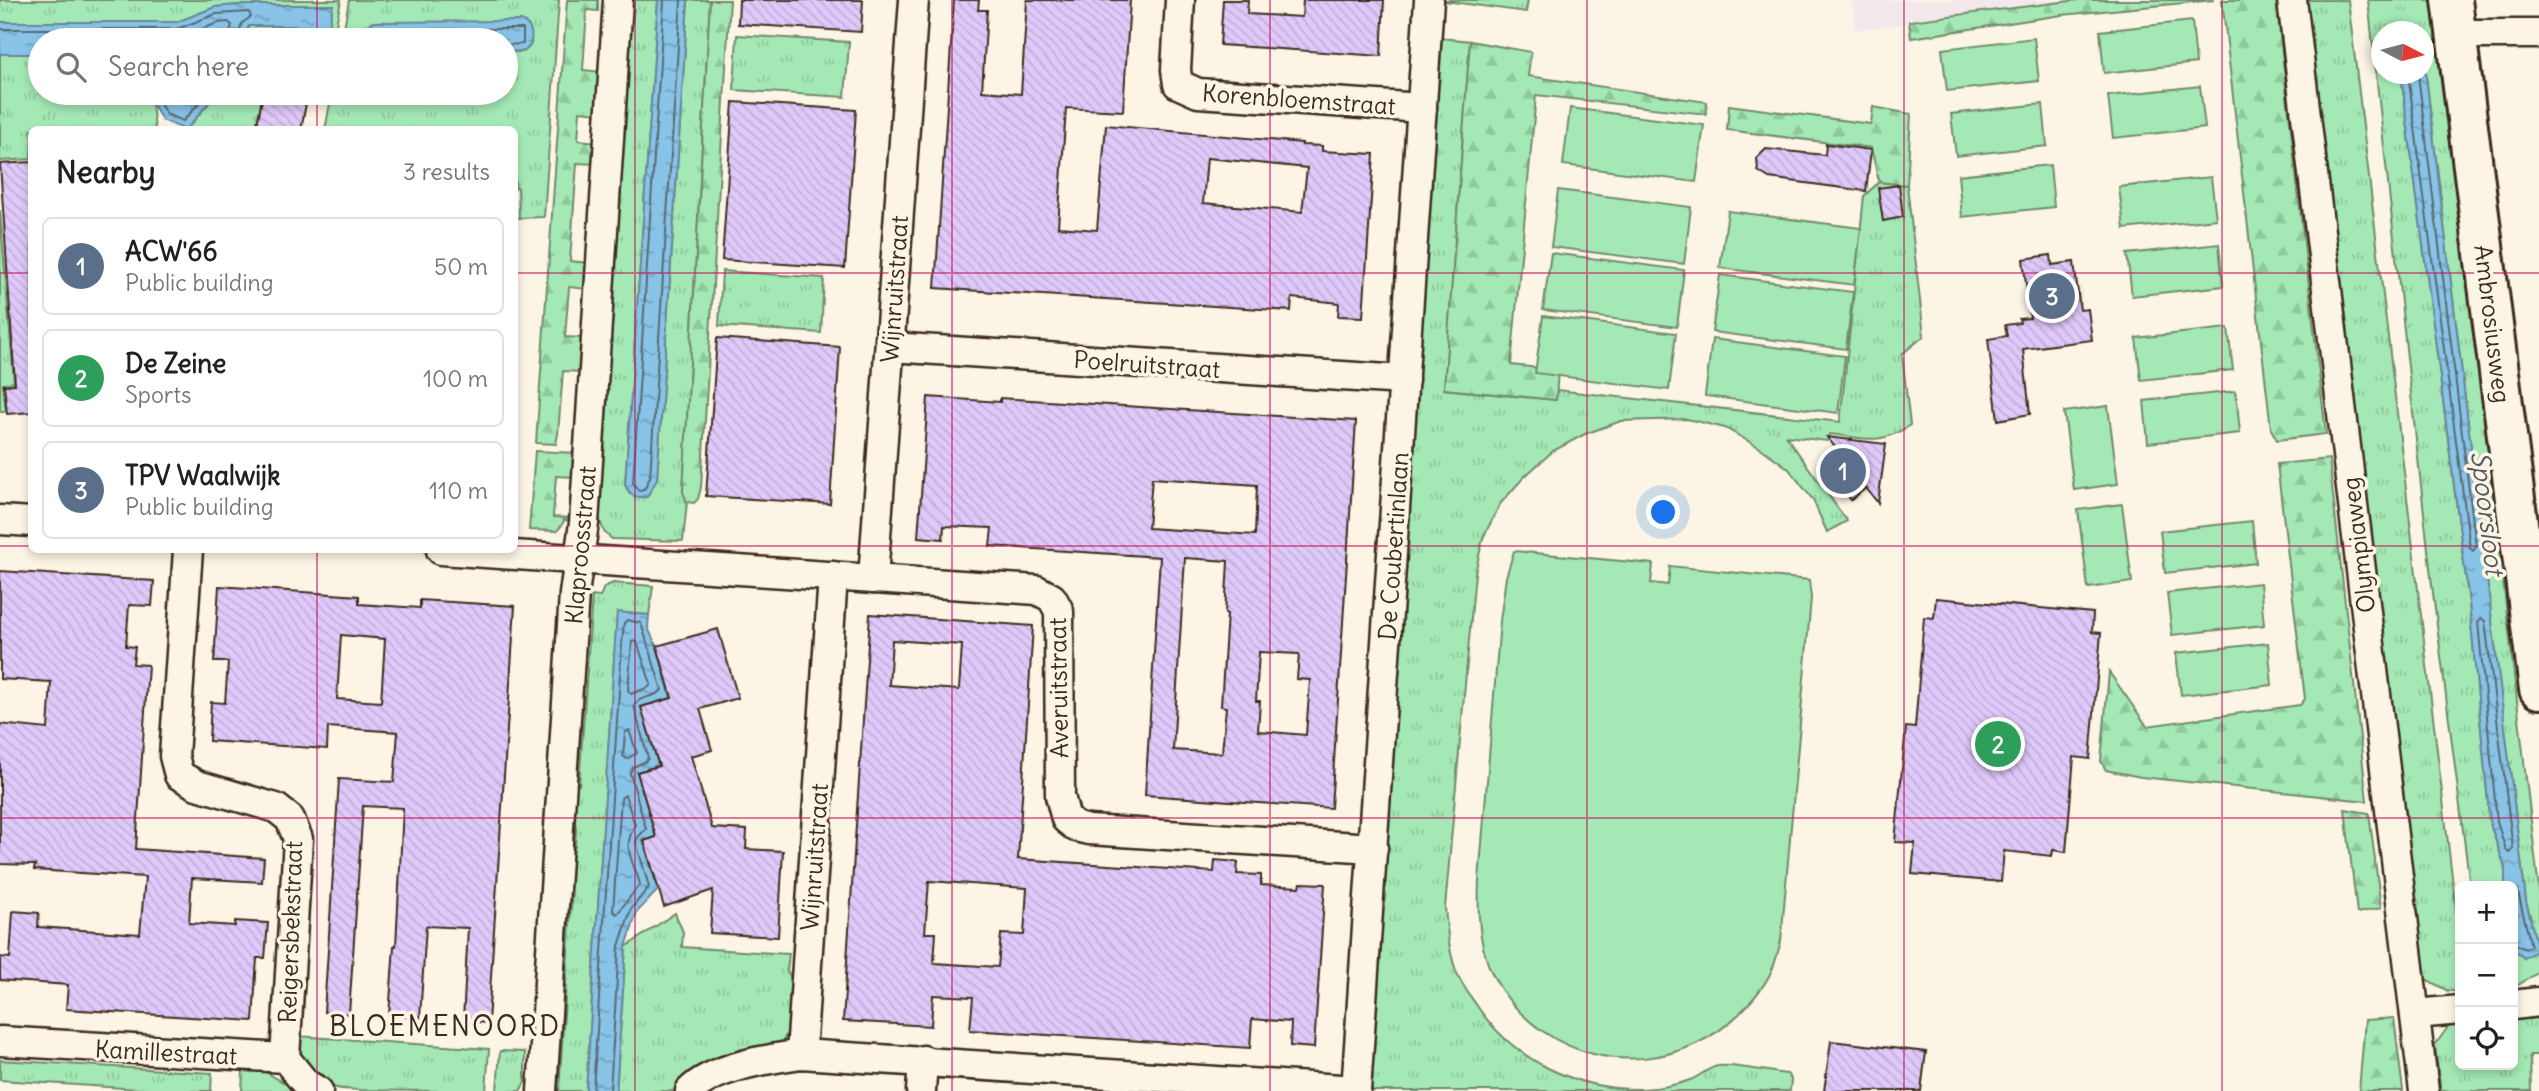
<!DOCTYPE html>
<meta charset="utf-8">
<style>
:root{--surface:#fff;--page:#f2f2f2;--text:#202124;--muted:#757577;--line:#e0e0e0;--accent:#1f6fb2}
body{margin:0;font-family:Delius,sans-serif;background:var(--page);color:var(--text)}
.controls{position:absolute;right:21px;bottom:21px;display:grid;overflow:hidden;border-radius:10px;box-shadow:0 4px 10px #0003}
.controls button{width:63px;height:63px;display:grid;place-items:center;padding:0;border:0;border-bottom:2px solid var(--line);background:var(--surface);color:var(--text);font:35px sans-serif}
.compass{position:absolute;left:2371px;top:21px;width:63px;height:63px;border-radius:50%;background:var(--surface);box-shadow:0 4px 10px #0003;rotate:96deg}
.you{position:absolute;left:1664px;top:513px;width:24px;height:24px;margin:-18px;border:5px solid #fff;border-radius:50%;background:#1a73e8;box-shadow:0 0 0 10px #1a73e833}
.badge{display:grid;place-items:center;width:46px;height:46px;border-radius:50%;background:var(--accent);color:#fff;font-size:23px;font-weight:700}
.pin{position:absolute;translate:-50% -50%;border:4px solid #fff;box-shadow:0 2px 7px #0006}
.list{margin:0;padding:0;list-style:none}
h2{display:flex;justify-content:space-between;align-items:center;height:91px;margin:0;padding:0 28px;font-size:30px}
h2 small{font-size:23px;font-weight:400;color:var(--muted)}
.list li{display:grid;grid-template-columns:46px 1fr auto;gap:21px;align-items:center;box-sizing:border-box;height:98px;margin:0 14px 14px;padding:0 14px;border:2px solid var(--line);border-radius:10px}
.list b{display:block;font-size:26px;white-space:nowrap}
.list p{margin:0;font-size:23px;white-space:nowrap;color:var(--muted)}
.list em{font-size:23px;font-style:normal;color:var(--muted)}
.icon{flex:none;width:38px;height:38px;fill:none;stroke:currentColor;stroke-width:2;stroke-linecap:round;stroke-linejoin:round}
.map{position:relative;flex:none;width:2539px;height:1091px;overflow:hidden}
.search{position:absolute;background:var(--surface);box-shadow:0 4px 10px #0003;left:28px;top:28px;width:490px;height:77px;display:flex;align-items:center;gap:18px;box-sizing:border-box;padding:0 24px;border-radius:38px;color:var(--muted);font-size:26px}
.panel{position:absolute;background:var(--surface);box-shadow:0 4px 10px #0003;left:28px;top:126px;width:490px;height:427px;border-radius:10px}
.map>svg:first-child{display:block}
.built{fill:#f3e8eb}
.grass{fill:url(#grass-tufts);stroke:#708a6a;stroke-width:2}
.forest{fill:url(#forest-firs);stroke:#708a6a;stroke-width:2}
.pitch{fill:#a4e9b5;stroke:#708a6a;stroke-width:2}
.water{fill:url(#water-ripples);stroke:#698697;stroke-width:2}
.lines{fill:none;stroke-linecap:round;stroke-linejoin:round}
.shore{stroke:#5a686f;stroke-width:2}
.building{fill:url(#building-back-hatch);stroke:#3b2a1e;stroke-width:2;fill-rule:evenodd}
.minor-casing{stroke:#3b2a1e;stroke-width:33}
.secondary-casing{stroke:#3b2a1e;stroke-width:44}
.minor{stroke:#fcf5e5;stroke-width:28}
.secondary{stroke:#fcf5e5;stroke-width:38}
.grid{fill:none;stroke:#c2185b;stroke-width:2;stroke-opacity:0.55}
.labels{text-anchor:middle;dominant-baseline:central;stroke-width:7;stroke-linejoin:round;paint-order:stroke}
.street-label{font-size:24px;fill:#3b2a1e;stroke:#fcf5e5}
.water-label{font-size:26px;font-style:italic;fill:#52585b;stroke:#fcf5e5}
.quarter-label{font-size:28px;letter-spacing:2px;fill:#3b2a1e;stroke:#fcf5e5}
</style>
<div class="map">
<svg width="2539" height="1091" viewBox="0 0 2539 1091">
<defs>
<pattern id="grass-tufts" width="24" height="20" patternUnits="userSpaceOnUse" patternTransform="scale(1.75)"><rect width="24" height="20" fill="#a4e9b5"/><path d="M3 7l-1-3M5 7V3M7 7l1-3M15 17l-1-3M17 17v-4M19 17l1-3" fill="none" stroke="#8ec89b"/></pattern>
<pattern id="forest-firs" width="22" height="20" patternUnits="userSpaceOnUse" patternTransform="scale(1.75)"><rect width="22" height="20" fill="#a4e9b5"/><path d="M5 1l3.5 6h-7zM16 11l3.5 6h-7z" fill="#8ec89b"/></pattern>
<pattern id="water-ripples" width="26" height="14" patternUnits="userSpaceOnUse" patternTransform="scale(1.75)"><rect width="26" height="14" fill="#88c4e8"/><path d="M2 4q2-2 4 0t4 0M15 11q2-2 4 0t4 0" fill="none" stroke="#709fbb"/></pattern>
<pattern id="building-back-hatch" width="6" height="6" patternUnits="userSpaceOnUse" patternTransform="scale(1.75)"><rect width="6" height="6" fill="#dfc9fa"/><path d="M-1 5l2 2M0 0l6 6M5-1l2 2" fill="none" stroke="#c0add6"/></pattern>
</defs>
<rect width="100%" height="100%" fill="#fcf5e5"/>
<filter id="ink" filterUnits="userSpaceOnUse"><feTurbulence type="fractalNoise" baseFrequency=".0143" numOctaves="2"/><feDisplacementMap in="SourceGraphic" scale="14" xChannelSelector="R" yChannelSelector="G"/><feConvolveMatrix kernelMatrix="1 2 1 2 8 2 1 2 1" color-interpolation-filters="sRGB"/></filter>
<g filter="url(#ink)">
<polygon class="built" points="1852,0 2092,0 1855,30"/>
<g class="grass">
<polygon points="0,0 341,0 333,40 288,40 274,38 273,40 243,40 248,26 329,26 332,5 215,7 177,22 0,22"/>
<polygon points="349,0 559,0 544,217 519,218 518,188 515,188 514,130 325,130 332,93 506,93 506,52 523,52 531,43 373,22 366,26 362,40 342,40"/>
<polygon points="632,0 658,0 625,485 630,494 657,479 688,0 710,0 683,492 687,502 683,541 612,539 604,532 599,518"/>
<polygon points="1437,0 1528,0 1526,12"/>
<polygon points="2304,0 2348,0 2460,944 2460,991 2448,991 2420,976"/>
<polygon points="2368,0 2433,0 2436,3 2539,890 2539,972 2518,985 2513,986 2513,948 2524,958 2531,918 2526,902 2424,60 2424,32 2415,31 2411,26 2396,25 2397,31 2382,32 2382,74 2401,74 2469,602 2490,824 2505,867 2505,886 2470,886 2431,577"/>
<polygon points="737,35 849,42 845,97 734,90"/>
<path d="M1432,37L1470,41L1444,389L1555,400L1557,390L1840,422L1864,196L1879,182L1907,185L1924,336L1902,354L1910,425C1880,446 1865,438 1830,434L1827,441L1786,436L1847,521L1827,532L1813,500L1788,468L1762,449L1725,428L1687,419L1621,421L1585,434L1553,451L1524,477L1500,504L1483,538L1475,573L1445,908C1447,930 1449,951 1456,971C1460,982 1468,993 1475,1003C1511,1059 1576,1091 1643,1089C1658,1088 1675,1086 1690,1080C1699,1077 1709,1067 1718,1066C1732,1064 1771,1072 1787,1074L1791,1079L1790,1091H1368Z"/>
<polygon points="0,54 40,54 40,93 146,93 152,104 155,129 32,130 31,159 0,161"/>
<polygon points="217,93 263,93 256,129 186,130"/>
<polygon points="0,210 14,382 3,384 6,411 0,411"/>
<polygon points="722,271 824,278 821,333 719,326"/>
<polygon points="613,583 653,586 649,615 617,613 586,1091 559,1091 572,892 564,890 575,846 576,830 571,789 572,785 579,785 592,596 600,597 604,587"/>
<path d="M675,913L683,932L682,947L789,954L787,970L794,984L791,1025L783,1041L776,1046C743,1054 693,1056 678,1091H616L626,947Z"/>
<polygon points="2526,1016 2539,1019 2539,1055 2530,1055 2531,1091 2441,1091 2435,1045 2448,1027 2460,1023 2460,1065 2513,1065 2513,1017"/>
<path d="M296,1036L489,1049L486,1091C444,1091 402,1091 360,1090C352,1089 341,1090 333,1087C312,1077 300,1058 296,1036Z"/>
<polygon points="500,1051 525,1052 525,1082 520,1091 497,1091"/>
<polygon points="0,1060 212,1073 211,1091 170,1091 0,1080"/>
<polygon points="243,1069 262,1070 298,1091 242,1091"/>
</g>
<g class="forest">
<polygon points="567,0 598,0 598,11 587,10 583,70 602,72 599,113 580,111 578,140 597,142 596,164 577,163 570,261 589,263 587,289 569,287 565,337 584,338 582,372 563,371 558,434 556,444 536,443"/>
<polygon points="710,0 730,0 701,487 698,499 694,503 687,502 683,492"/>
<polygon points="2078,0 2214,0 2062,15 1911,38 1909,21"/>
<polygon points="2222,0 2276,0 2326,434 2277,440 2271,429"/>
<polygon points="1470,41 1531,52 1528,76 1707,102 1706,114 1536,95 1511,365 1558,370 1556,400 1444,389"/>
<polygon points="1729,105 1871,124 1873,107 1911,114 1907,185 1879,182 1871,148 1727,130"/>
<polygon points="535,451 576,453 575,477 556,476 553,517 572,518 572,521 564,520 562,525 557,531 529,530"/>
<polygon points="2329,459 2367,801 2141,777 2106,770 2101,761 2109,672 2147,726 2300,705 2305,699 2277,464"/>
<polygon points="2345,809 2369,813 2381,908 2357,913"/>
<polygon points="2394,1018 2403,1091 2359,1091 2365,1020"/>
</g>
<g class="pitch">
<polygon points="2192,21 2196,63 2104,73 2100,31"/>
<polygon points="2034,38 2039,81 1947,91 1942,49"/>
<polygon points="2200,86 2205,128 2113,138 2108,96"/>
<polygon points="2043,104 2047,146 1956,156 1951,114"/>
<polygon points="1570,108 1704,125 1696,182 1563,165"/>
<polygon points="2050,165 2054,207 1962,217 1958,175"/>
<polygon points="2211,177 2216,219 2124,229 2119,187"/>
<polygon points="1558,190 1691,207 1684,264 1551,247"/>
<polygon points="1728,211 1861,228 1854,285 1720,268"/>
<polygon points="2219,244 2223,286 2132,296 2127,254"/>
<polygon points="1551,253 1684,270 1677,327 1543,310"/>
<polygon points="1720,275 1853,292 1846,349 1712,332"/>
<polygon points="1543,316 1676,333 1669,390 1535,373"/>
<polygon points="2228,328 2233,370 2141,380 2136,338"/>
<polygon points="1712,339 1845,356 1838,413 1705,396"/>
<polygon points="2236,391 2240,433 2148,443 2144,401"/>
<polygon points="2108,406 2118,484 2074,490 2064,412"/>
<polygon points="2122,504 2132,582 2088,588 2078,510"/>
<polygon points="2252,521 2256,563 2165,573 2160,531"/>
<path d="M1514,551L1653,564L1651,583L1668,585L1670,566L1809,580L1811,598L1781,941C1778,951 1776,962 1771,972C1764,987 1751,1002 1739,1014C1687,1065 1605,1074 1544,1032C1519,1015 1495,988 1486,958C1478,932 1478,907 1479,880L1500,621L1506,577Z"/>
<polygon points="2260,583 2264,625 2172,635 2167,593"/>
<polygon points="2268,643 2272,685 2181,695 2176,653"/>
</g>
<g class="water">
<path d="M658,0H688L657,479L647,497C635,498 631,496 625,485Z"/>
<polygon points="235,5 333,5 329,26 249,26 243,40 40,40 40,54 0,54 0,22 177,22 215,7"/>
<path d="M521,21C532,24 533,36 530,46L525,51L506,52V40H362V38L366,26L373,22Z"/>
<polygon points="2424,60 2526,901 2538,950 2524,958 2513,948 2513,886 2505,886 2505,867 2490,824 2469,602 2401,74 2424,74"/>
<polygon points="146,93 217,93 186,130 162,120"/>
<polygon points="617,612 649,615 648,628 657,647 671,698 641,707 658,765 637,772 656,838 643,841 658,890 637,912 626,947 616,1091 586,1091"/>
</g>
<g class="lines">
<g class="shore">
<polyline points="664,0 633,483 639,491 645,488 650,477 681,0"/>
<polyline points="0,29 177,29 216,14 249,12 251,17 242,23 237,40"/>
<polyline points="51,40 54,38 178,38 218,23 228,22 232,25 228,40"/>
<polyline points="368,40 370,32 375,29 523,29 523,44 506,45"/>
<polyline points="377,40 381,38 492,37 495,40"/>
<polyline points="2408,74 2470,548 2473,551 2476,547 2418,74"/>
<polyline points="154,93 166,114 183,121 208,93"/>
<polygon points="2481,618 2485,621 2513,849 2509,853 2506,850 2497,822 2478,622"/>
<polygon points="632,641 637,642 651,684 649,687 631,694 628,690"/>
<polygon points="629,730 637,753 627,759 623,756 625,733"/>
<path d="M625,795L635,825C621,849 633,859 640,884L617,914L613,911L621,798Z"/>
<polyline points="2513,887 2517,889 2531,946 2526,949 2513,943"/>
<path d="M593,1091L622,644L624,623L627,620L641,623L662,690C654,699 639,695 634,706L648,758L646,761L633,767L630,773L646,829L638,837L636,842L649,887L631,909L619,946L610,1091"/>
</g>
</g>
<g class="building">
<polygon points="739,0 863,0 861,32 738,24"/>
<path d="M954,0H979L978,10H987L982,91L1021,94L1027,0H1130L1123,111L1066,108L1058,227L1097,230L1106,125L1302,143V145L1322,146V151L1374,154L1363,317L1338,316L1339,303L1292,298L1291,311L935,288ZM1207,158L1307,168L1302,212L1203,203Z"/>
<polygon points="1223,0 1248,0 1247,14 1302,17 1303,0 1384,0 1381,56 1220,45"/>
<polygon points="263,93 308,93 301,130 256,130"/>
<polygon points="733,102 856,110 845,268 722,260"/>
<polygon points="1826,144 1871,150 1866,191 1769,178 1758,171 1757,158 1766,149 1825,155"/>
<polygon points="32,162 32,412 7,414 4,385 15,384 0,164"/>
<polygon points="1899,185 1903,217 1883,221 1878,188"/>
<polygon points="2051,255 2052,265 2074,262 2080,310 2088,309 2092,340 2023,349 2030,414 1998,420 1988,339 2007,336 2005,325 2020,323 2019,319 2030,318 2023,259"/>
<polygon points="717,338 840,347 830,504 706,496"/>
<path d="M928,397L1000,402V398L1356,421L1331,808L1145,795L1160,557L990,546L992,528L944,526L943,539L918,537ZM1152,478L1257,485L1255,535L1148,528ZM1185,558L1228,561L1225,614H1227L1221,706L1226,707L1222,753L1173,750ZM1259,652L1299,654L1297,679L1310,680L1306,735L1258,731L1260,701H1256Z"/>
<polygon points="1827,437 1886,444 1878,503 1866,488 1851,500 1823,465 1839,452"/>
<polygon points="0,571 154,581 152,606 129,605 126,646 135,647 133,664 148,665 136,849 264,858 262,882 192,878 189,923 235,926 235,921 268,923 265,958 257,958 253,1021 66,1009 68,985 0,980 0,957 10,958 13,911 39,913 38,927 140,934 145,877 34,870 35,865 0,864 0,724 48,729 51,682 0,679"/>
<path d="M219,586L359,596V604L420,608V600L515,606L488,1023L463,1021L468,928L426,926L420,1018L389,1016L394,946H396L403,808L363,806L349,1014L324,1012L339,779L394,782L398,732L328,727L327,749L209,741L211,702L225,703L228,662H214ZM341,635L385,639L381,702L337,699Z"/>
<polygon points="1936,598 2093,613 2092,632 2101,633 2090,759 2074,757 2066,852 2053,850 2052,856 2004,851 2001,882 1912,874 1915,843 1895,842 1906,727 1915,728 1924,617 1934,618"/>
<path d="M870,614L1033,626L1018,859L1214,872L1215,860L1238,862L1237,874L1261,875V885L1300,887L1301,883L1325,884L1314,1048L1290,1046L1291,1022L1252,1019L1250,1048L970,1030L973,997L933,995L931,1026L843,1021ZM892,640L962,645L959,690L889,685ZM929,881L1027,888L1024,935L1001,934L998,967L934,963L936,933H925Z"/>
<polygon points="718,629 738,698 700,709 712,750 691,756 712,828 747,830 746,849 783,851 778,937 710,933 713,890 664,907 644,841 656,837 637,772 659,766 641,707 672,698 657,646"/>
<polygon points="1831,1041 1926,1052 1921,1091 1824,1091"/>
</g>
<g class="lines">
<g class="minor-casing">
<g id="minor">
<polyline points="1180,0 1176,70 1178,84 1198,93 1422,108"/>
<polyline points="2292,0 2424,1091"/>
<polyline points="2457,34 2539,34"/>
<polyline points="890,347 1404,380"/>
<polyline points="0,520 32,522"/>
<polyline points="188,550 174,756 179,775 197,785 276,808 290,819 298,839 285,1058"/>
<polyline points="441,550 1037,590 1052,598 1059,611 1060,796 1066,819 1076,827 1089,830 1373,848"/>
<polyline points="873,579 914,0"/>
<polyline points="2513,1005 2539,1002"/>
<polyline points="2415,1014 2460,1010"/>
<polyline points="0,1041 285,1058 306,1084 318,1091"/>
<polyline points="801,1054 833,576"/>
<polyline points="542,1091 574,594 584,523 618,0"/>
<path d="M690,1091C713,1067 768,1059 801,1054L1356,1090"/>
<polyline points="921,1091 923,1060"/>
<polyline points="1356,1091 1429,0"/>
</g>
</g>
<g class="secondary-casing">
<polyline id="secondary" points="2452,0 2539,689"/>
</g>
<use href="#minor" class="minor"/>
<use href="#secondary" class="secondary"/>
</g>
</g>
<path class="grid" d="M317,0V40M635,0V1091M952,0V1091M1270,0V1091M1587,0V1091M1904,0V1091M2222,0V1091M317,93V130M0,273H32M514,273H2539M0,546H32M514,546H2539M317,550V1091M0,818H2539"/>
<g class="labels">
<g class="street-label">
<text transform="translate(1299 99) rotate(4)">Korenbloemstraat</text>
<text transform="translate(894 289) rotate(-86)">Wijnruitstraat</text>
<text transform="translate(2493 324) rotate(83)">Ambrosiusweg</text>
<text transform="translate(1147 364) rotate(4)">Poelruitstraat</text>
<text transform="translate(580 545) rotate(-85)">Klaproosstraat</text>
<text transform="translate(2358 545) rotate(-97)">Olympiaweg</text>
<text transform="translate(1393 546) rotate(-86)">De Coubertinlaan</text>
<text transform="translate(1058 688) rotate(-91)">Averuitstraat</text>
<text transform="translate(814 857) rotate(-86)">Wijnruitstraat</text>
<text transform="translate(290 932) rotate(-88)">Reigersbekstraat</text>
<text transform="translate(166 1052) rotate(3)">Kamillestraat</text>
</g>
<g class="water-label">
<text transform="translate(2488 513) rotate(83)">Spoorsloot</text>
</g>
<g class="quarter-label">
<text x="445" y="1026">BLOEMENOORD</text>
</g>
</g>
</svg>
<div class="controls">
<button>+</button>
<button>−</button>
<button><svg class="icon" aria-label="locate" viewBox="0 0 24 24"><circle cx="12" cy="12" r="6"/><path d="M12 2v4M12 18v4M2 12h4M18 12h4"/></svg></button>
</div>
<svg class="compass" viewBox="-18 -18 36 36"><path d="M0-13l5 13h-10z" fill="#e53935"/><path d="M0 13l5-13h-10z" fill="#757577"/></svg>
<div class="you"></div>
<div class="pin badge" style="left:1843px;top:471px;background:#5c6f8a">1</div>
<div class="pin badge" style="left:1998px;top:744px;background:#2e9e5b">2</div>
<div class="pin badge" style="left:2052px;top:296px;background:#5c6f8a">3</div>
<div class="search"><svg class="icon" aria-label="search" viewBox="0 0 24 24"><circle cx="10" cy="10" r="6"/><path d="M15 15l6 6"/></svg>Search here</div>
<section class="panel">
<h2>Nearby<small>3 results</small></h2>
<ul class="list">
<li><span class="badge" style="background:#5c6f8a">1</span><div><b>ACW'66</b><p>Public building</p></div><em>50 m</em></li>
<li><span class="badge" style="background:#2e9e5b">2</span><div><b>De Zeine</b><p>Sports</p></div><em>100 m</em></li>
<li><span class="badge" style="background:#5c6f8a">3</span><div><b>TPV Waalwijk</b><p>Public building</p></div><em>110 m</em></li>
</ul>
</section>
</div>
